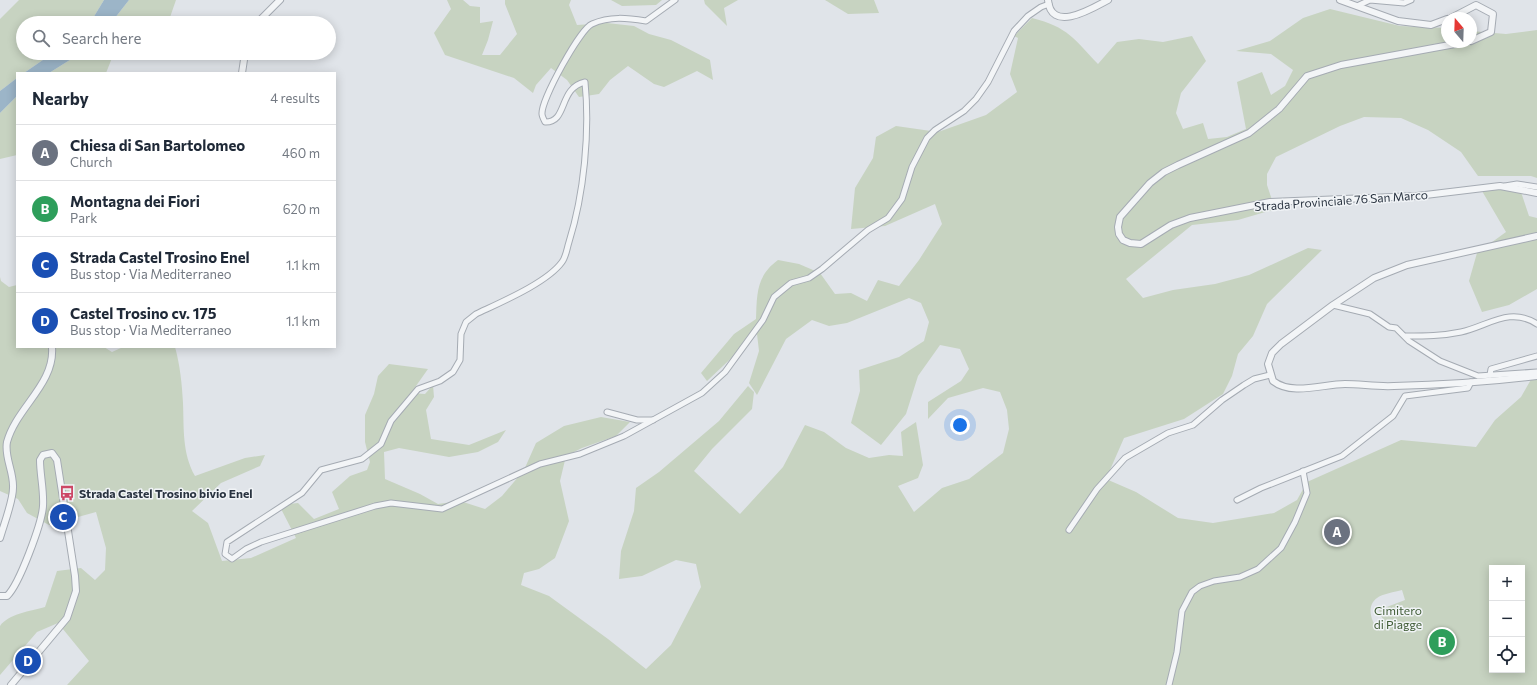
<!DOCTYPE html>
<meta charset="utf-8">
<style>
:root{--surface:#fff;--page:#f2f2f3;--text:#1f2937;--muted:#747a83;--line:#e0e1e3;--accent:#1a73e8}
body{margin:0;font-family:Commissioner,sans-serif;background:var(--page);color:var(--text)}
.controls{position:absolute;right:12px;bottom:12px;display:grid;overflow:hidden;border-radius:0px;box-shadow:0 2px 10px #0003}
.controls button{width:36px;height:36px;display:grid;place-items:center;padding:0;border:0;border-bottom:1px solid var(--line);background:var(--surface);color:var(--text);font:20px sans-serif}
.compass{position:absolute;left:1441px;top:12px;width:36px;height:36px;border-radius:50%;background:var(--surface);box-shadow:0 2px 10px #0003;rotate:341deg}
.you{position:absolute;left:960px;top:425px;width:14px;height:14px;margin:-10px;border:3px solid #fff;border-radius:50%;background:#1a73e8;box-shadow:0 0 0 6px #1a73e833}
.badge{display:grid;place-items:center;width:26px;height:26px;border-radius:50%;background:var(--accent);color:#fff;font-size:13px;font-weight:700}
.pin{position:absolute;translate:-50% -50%;border:2px solid #fff;box-shadow:0 1px 4px #0006}
.list{margin:0;padding:0;list-style:none}
h2{display:flex;justify-content:space-between;align-items:center;height:52px;margin:0;padding:0 16px;font-size:17px}
h2 small{font-size:13px;font-weight:400;color:var(--muted)}
.list li{display:grid;grid-template-columns:26px 1fr auto;gap:12px;align-items:center;box-sizing:border-box;height:56px;padding:0 16px;border-top:1px solid var(--line)}
.list b{display:block;font-size:15px;white-space:nowrap}
.list p{margin:0;font-size:13px;white-space:nowrap;color:var(--muted)}
.list em{font-size:13px;font-style:normal;color:var(--muted)}
.icon{flex:none;width:22px;height:22px;fill:none;stroke:currentColor;stroke-width:2;stroke-linecap:round;stroke-linejoin:round}
.map{position:relative;flex:none;width:1537px;height:685px;overflow:hidden}
.search{position:absolute;background:var(--surface);box-shadow:0 2px 10px #0003;left:16px;top:16px;width:320px;height:44px;display:flex;align-items:center;gap:10px;box-sizing:border-box;padding:0 14px;border-radius:22px;color:var(--muted);font-size:15px}
.panel{position:absolute;background:var(--surface);box-shadow:0 2px 10px #0003;left:16px;top:72px;width:320px;height:276px;border-radius:0px}
.map>svg:first-child{display:block}
.green{fill:#c7d3c1;fill-rule:evenodd}
.water{fill:#9cb5c8}
.lines{fill:none;stroke-linecap:round;stroke-linejoin:round}
.minor-casing{stroke:#a5abb3;stroke-width:7}
.tertiary-casing{stroke:#a5abb3;stroke-width:8}
.minor{stroke:#f3f5f7;stroke-width:5}
.tertiary{stroke:#f3f5f7;stroke-width:6}
.labels{text-anchor:middle;dominant-baseline:central;stroke-width:3;stroke-linejoin:round;paint-order:stroke}
.street-label{font-size:12px;fill:#293340;stroke:#f0f3f6}
.poi-label{font-size:12px;font-weight:bold;fill:#293340;stroke:#f0f3f6;text-anchor:start}
.park-label{font-size:12px;fill:#405c36;stroke:#f0f3f6}
</style>
<div class="map">
<svg width="1537" height="685" viewBox="0 0 1537 685">
<rect width="100%" height="100%" fill="#e0e4e9"/>
<g class="green">
<polygon points="19,0 104,0 90,23 23,23 23,53 53,53 24,73 17,73 17,78 0,91 0,19"/>
<polygon points="129,0 176,0 168,23 111,23"/>
<polygon points="447,0 463,0 470,6 480,7 480,23 493,21 488,40 482,55 500,55 517,34 505,4 505,0 571,0 569,5 577,25 607,23 634,26 649,34 671,40 710,60 713,80 697,71 664,87 654,84 628,66 610,80 599,94 579,97 567,80 551,68 536,85 533,93 514,78 445,55 434,33 451,9"/>
<polygon points="611,0 662,0 656,5 622,6"/>
<polygon points="704,0 738,0 724,8 727,26 705,4"/>
<polygon points="825,0 874,0 879,13 848,14"/>
<path d="M1330,9L1400,26L1447,28V42H1471V31L1506,34L1537,30V178L1531,176H1478L1461,152L1428,130L1401,118L1364,117L1340,126L1276,157L1267,174V185L1275,209L1238,220L1192,225L1126,279L1143,298L1173,290L1215,284L1249,275L1308,248L1322,250L1267,304L1253,336L1238,354L1232,376L1223,394L1184,419L1124,438L1106,479L1136,492L1178,518L1213,523L1274,513L1297,500L1307,482L1401,440L1476,447L1495,420L1521,397L1537,369V685H67L89,661L58,623L37,632L0,675V626C8,614 31,611 45,607L57,571L81,568L95,580L105,570L106,548L96,512L49,525L27,513L18,499L0,491V277L1,281L9,287L17,285V347H104L112,352L123,347H175C180,365 182,384 183,403C184,428 182,453 195,476L245,458L265,455L260,466L221,483L192,511L208,523L222,561L251,558L296,538L279,505L298,503L314,519L339,509L332,492L350,476L367,470L370,462L365,442V415L374,394L378,376L389,364L428,369L411,393L425,394L433,385L434,397L426,410L431,439L469,445L506,430L498,442L478,452L449,457L399,448L384,452L385,479L420,494L438,504L460,501L485,509L502,496L524,470L536,443L564,426L601,417L630,422L616,436L582,448L566,456L560,481L569,521L555,558L539,569L524,573L521,585L549,596L608,639L646,669L671,645L701,587L696,564L676,560L642,576L619,579L621,551L634,511L636,488L659,472L719,421L748,386L754,392L752,409L712,449L694,471L740,514L783,467L805,425L824,432L846,448L869,458L889,455L903,456L901,432L916,422L923,465L918,478L898,486L914,512L942,488L969,479L1003,453L1009,429L1007,410L1000,392L983,388L948,398L928,419V402L961,381L969,369L960,349L940,345L918,376L906,414L881,445L851,423L860,391L859,370L899,357L924,341L929,322L921,303L909,298L847,323L829,326L812,320L786,339L757,395L749,383L759,351L757,334L707,381L701,373L734,334L756,319C757,294 756,276 778,260L799,264L820,273L835,294L851,293L867,301L878,280L899,286L919,260L942,224L935,204L885,226L851,229L855,188L873,158L876,137L896,126L938,132L986,115L1017,92L1010,74L1018,38L1014,36L1032,18C1068,27 1074,39 1098,64L1117,42L1139,39L1163,42L1192,36L1206,61L1181,93L1176,113L1183,129L1203,123L1208,139L1227,137L1246,129L1237,82L1262,72L1271,95L1285,86L1293,70L1271,54L1236,51L1270,41L1303,18ZM1492,568H1522V670H1492ZM1402,590L1405,600L1379,610L1385,625L1383,629L1378,630C1371,621 1366,606 1377,598C1382,594 1395,592 1402,590Z"/>
<polygon points="81,53 114,53 106,73 49,73"/>
<polygon points="17,96 17,155 0,159 0,113"/>
<polygon points="1497,189 1521,192 1529,216 1537,218 1537,289 1509,305 1482,312 1469,281 1477,253 1506,232 1482,191"/>
</g>
<g class="water">
<polygon points="104,0 129,0 111,23 90,23"/>
<polygon points="53,53 81,53 49,73 24,73"/>
<polygon points="17,78 17,96 0,113 0,91"/>
</g>
<g class="lines">
<g class="minor-casing">
<g id="minor">
<path d="M675,0L646,21C627,18 610,16 592,24C580,29 541,100 542,114C542,116 544,120 545,122C568,123 558,88 585,82C590,132 584,194 569,242C567,248 566,257 562,262C547,283 499,303 476,314L466,322L461,334L460,360L453,372L440,381L418,389L391,421L381,444L362,459L321,470L302,493L227,542L225,554L232,559L246,549L261,542L375,506L391,503L442,509L540,464L580,454L624,436L702,393L725,372L763,320L774,297L791,283L809,278L822,269L868,230L888,218L902,199L912,167L927,138L935,130L964,111L976,99L988,82L1014,31L1028,16L1041,7L1049,4"/>
<polyline points="1357,6 1370,0 1404,3 1411,0"/>
<polyline points="1505,186 1517,184 1537,187"/>
<polyline points="1333,305 1370,314 1389,327 1396,328 1409,341 1440,361 1478,376 1537,372"/>
<path d="M1406,336C1425,336 1442,336 1461,332C1488,326 1510,306 1537,324"/>
<polyline points="1490,375 1491,369 1537,356"/>
<polyline points="607,412 637,420 653,420"/>
<polyline points="1237,500 1261,488 1342,456 1393,416 1405,396 1468,388 1471,382"/>
<polyline points="1069,530 1097,489 1125,458 1168,433 1193,425 1222,400 1244,385 1254,379 1270,375"/>
<polyline points="1169,685 1177,652 1182,611 1192,592 1200,586 1214,581 1240,577 1258,569 1281,548 1295,522 1307,493 1303,471"/>
</g>
</g>
<g class="tertiary-casing">
<g id="tertiary">
<path d="M1048,0C1051,34 1093,8 1108,0"/>
<polyline points="1340,0 1398,21 1431,25 1447,19"/>
<polyline points="1451,18 1476,5 1493,14 1491,32 1471,41"/>
<polyline points="257,23 280,0"/>
<polyline points="1466,42 1341,65 1307,76 1279,109 1249,133 1178,165 1164,172 1150,183 1120,217 1118,227 1119,234 1123,240 1130,243 1141,244 1171,225 1190,218 1270,202 1417,196 1500,186 1537,193"/>
<polyline points="242,73 245,53"/>
<path d="M1537,236L1407,265L1374,278L1333,305L1281,344L1272,353L1268,364L1273,381C1292,396 1323,384 1345,384C1361,384 1377,387 1394,386C1441,385 1490,382 1537,376"/>
<path d="M0,538C4,524 13,501 13,488C14,472 4,457 7,442C16,408 55,384 52,347"/>
<path d="M0,596H7C19,585 42,523 43,506C44,490 40,475 40,460L43,455L52,453L57,460L75,576L76,591L67,618L11,685"/>
</g>
</g>
<use href="#minor" class="minor"/>
<use href="#tertiary" class="tertiary"/>
</g>
<defs>
<g id="bus-bare" transform="scale(1.2)"><path d="M-5-6H5V4H4V6H2V4H-2V6H-4V4H-5ZM-3.5-4V0h7V-4ZM-3.5 1.2v1.5H-2V1.2ZM2 1.2v1.5H3.5V1.2Z" fill="#cc4765" stroke="#f0f3f6" stroke-width="2.5" paint-order="stroke"/></g>
</defs>
<g fill-rule="evenodd">
<use href="#bus-bare" x="67" y="493"/>
</g>
<g class="labels">
<g class="street-label">
<text transform="translate(1341 200) rotate(-4)">Strada Provinciale 76 San Marco</text>
</g>
<g class="poi-label">
<text x="79" y="493">Strada Castel Trosino bivio Enel</text>
</g>
<g class="park-label">
<text x="1398" y="610">Cimitero<tspan x="1398" dy="14">di Piagge</tspan></text>
</g>
</g>
</svg>
<div class="controls">
<button>+</button>
<button>−</button>
<button><svg class="icon" aria-label="locate" viewBox="0 0 24 24"><circle cx="12" cy="12" r="6"/><path d="M12 2v4M12 18v4M2 12h4M18 12h4"/></svg></button>
</div>
<svg class="compass" viewBox="-18 -18 36 36"><path d="M0-13l5 13h-10z" fill="#e53935"/><path d="M0 13l5-13h-10z" fill="#747a83"/></svg>
<div class="you"></div>
<div class="pin badge" style="left:1337px;top:532px;background:#6b7280">A</div>
<div class="pin badge" style="left:1442px;top:642px;background:#2e9e5b">B</div>
<div class="pin badge" style="left:63px;top:517px;background:#1a4fb4">C</div>
<div class="pin badge" style="left:28px;top:661px;background:#1a4fb4">D</div>
<div class="search"><svg class="icon" aria-label="search" viewBox="0 0 24 24"><circle cx="10" cy="10" r="6"/><path d="M15 15l6 6"/></svg>Search here</div>
<section class="panel">
<h2>Nearby<small>4 results</small></h2>
<ul class="list">
<li><span class="badge" style="background:#6b7280">A</span><div><b>Chiesa di San Bartolomeo</b><p>Church</p></div><em>460 m</em></li>
<li><span class="badge" style="background:#2e9e5b">B</span><div><b>Montagna dei Fiori</b><p>Park</p></div><em>620 m</em></li>
<li><span class="badge" style="background:#1a4fb4">C</span><div><b>Strada Castel Trosino Enel</b><p>Bus stop · Via Mediterraneo</p></div><em>1.1 km</em></li>
<li><span class="badge" style="background:#1a4fb4">D</span><div><b>Castel Trosino cv. 175</b><p>Bus stop · Via Mediterraneo</p></div><em>1.1 km</em></li>
</ul>
</section>
</div>
